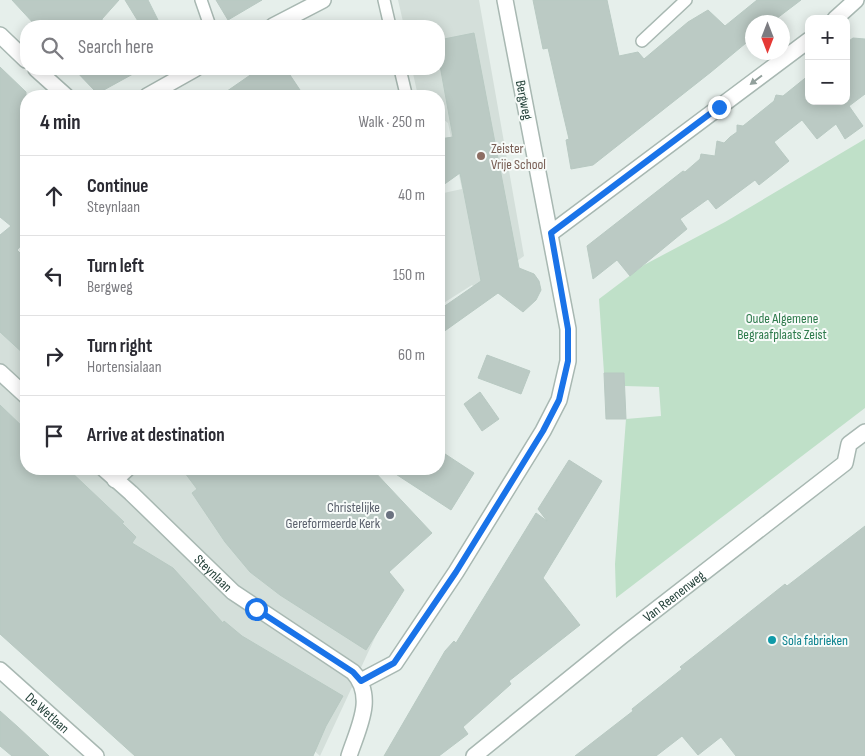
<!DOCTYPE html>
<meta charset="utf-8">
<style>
:root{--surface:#fff;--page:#f2f2f3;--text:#2b2b33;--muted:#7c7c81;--line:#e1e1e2}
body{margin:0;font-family:"Sofia Sans Condensed",sans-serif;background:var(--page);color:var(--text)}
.controls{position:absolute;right:15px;top:15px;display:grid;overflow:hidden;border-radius:10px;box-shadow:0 2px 12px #0003}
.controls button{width:45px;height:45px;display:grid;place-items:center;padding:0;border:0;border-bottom:1px solid var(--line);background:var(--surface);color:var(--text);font:25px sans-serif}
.compass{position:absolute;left:745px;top:15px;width:45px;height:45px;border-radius:50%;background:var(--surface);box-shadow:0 2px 12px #0003;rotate:180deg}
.stop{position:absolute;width:15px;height:15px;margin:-11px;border:4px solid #1a73e8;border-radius:50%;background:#fff}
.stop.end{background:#1a73e8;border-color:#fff;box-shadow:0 1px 5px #0008}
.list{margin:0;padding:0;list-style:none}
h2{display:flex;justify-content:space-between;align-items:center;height:65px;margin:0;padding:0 20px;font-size:21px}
h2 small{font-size:16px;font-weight:400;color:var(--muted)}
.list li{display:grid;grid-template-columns:32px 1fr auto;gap:15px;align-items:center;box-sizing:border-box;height:80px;padding:0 20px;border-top:1px solid var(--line)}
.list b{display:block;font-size:19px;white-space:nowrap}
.list p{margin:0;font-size:16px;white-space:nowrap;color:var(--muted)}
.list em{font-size:16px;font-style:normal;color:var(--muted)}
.icon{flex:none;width:28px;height:28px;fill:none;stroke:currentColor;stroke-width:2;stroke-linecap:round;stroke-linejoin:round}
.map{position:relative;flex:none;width:865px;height:756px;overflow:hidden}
.search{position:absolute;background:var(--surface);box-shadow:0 2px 12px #0003;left:20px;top:20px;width:425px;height:55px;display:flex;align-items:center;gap:12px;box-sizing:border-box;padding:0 18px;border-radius:20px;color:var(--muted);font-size:19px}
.panel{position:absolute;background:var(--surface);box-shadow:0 2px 12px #0003;left:20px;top:90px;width:425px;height:385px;border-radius:20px}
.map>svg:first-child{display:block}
.built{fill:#d4dfda}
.green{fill:#bfe0c8}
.building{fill:#bbcac4;stroke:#b8c9c2}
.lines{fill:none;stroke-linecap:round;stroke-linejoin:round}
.lane-casing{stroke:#a8b8b2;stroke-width:14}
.street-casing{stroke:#a8b8b2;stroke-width:18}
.lane{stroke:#fff;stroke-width:11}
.street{stroke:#fff;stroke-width:15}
.oneway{fill:#92a09c}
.route{stroke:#1a73e8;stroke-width:6}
.education-dot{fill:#8d6e63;stroke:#f7fbf9;stroke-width:2}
.worship-dot{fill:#6b7280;stroke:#f7fbf9;stroke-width:2}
.culture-dot{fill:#0f9aa8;stroke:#f7fbf9;stroke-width:2}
.labels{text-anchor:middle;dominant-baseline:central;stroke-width:4;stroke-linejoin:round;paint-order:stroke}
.street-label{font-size:14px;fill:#24423a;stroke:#f7fbf9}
.education-label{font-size:14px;fill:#785e54;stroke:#f7fbf9;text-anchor:start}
.park-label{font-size:14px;fill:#2d7a4b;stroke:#f7fbf9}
.worship-label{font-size:14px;fill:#5b616d;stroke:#f7fbf9;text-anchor:end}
.culture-label{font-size:14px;fill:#0d838f;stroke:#f7fbf9;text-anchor:start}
</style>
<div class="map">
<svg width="865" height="756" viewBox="0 0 865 756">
<rect width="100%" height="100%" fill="#e6efeb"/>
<g class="built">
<polygon points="398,0 479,0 524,256 477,290 472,285 442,304 439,299 439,194 462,189 448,123 439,116 439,96 418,96 412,69 439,69 439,26 404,26"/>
<polygon points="0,240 26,264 26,469 247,469 391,603 320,756 0,467"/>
</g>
<polygon class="green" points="865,139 865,408 616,598 615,564 626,419 661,416 659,387 625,386 624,373 604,373 599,299 644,265 725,222"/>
<g class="building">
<polygon points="12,0 119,0 102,19 103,26 36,26"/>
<polygon points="125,0 148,0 161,26 141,26"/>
<polygon points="216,0 262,0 228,20"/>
<polygon points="533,0 607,0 619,56 638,52 644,59 688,22 708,10 725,26 757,0 801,0 772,22 752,22 752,38 711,72 593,165 571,169 566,140 569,139 561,105 548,48 543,49"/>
<polygon points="474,33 519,268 534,274 539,281 541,290 536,300 523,312 498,293 439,335 439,310 481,281 460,173 439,188 439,139 453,137 439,60 439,40"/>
<polygon points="853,38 865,39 865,94 849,106 863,126 845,139 836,124 817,139 802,120 774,142 789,161 778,170 759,185 755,180 716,209 708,199 680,219 687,229 630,276 617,260 593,279 587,246 683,171 685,172 700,159 701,154 715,156 717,141 724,143 730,137 737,132 737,125 743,126 774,101 776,95 783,96 809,75 809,101 846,102 846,43"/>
<polygon points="0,67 26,92 26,240 17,250 26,259 26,356 0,332 0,235 11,226 0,217"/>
<polygon points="74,69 142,69 102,91 95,91"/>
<polygon points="259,69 286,69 304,96 220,96"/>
<polygon points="487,355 530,371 521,394 478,378"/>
<polygon points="604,373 624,373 626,419 606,419"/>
<polygon points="480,392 499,419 482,431 464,404"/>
<polygon points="0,405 26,430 26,469 68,469 124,522 122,523 136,537 132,543 173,568 223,623 224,621 242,636 343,696 326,726 313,756 135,756 0,634"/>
<polygon points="439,450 474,473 451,510 388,469 439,469"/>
<polygon points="569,460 602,481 543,578 580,625 509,681 511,684 463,727 468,734 439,756 384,756 445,651 454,641 456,643 536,513 547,521 538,509"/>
<polygon points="182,469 372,469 432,533 389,572 404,590 366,650 280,595 250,572 225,542 192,493 197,489"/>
<polygon points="865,526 865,756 736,756 721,737 698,755 682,736 656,756 575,756 633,711 632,709 682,669 680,667 698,653 785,584 787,586"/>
<polygon points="0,711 18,727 49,756 12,756 0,746"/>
</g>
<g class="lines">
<g class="lane-casing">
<g id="lane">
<polyline points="201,0 210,26"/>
<polyline points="384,0 390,26"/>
<polyline points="642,41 686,0"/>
<polyline points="400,69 406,94 401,96"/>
</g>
</g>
<g class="street-casing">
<g id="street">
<polyline points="835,19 856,0"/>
<polyline points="273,26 323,0"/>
<polyline points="0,35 26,60"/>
<polyline points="36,69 66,96"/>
<polyline points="147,96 195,69"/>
<polyline points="551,233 809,40"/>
<polyline points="0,372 26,396"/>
<path id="s1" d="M104,469L131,493L233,592L353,672C376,697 358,728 349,756"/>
<polyline points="115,480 127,469"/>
<path id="s2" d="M0,670L96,756"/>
<polyline points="361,681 395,663 456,572 543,431 559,400 568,361 568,329 505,0"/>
<path id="s3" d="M474,756L622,636L845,463L849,444L865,432"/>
</g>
</g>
<use href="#lane" class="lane"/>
<use href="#street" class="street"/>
</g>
<defs><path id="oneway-solid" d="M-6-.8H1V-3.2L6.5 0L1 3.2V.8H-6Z" transform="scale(1.25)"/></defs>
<use class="oneway" href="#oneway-solid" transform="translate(756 80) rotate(143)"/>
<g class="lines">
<polyline class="route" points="256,609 353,672 361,681 394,663 456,572 543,431 559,400 568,361 568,329 551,233 719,107"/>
</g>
<circle class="education-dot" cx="481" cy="156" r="5"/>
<circle class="worship-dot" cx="390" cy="515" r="5"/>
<circle class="culture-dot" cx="772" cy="640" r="5"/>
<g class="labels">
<g class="street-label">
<text transform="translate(524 100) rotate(79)">Bergweg</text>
<text stroke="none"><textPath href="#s1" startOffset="151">Steynlaan</textPath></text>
<text stroke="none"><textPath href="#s3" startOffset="256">Van Reenenweg</textPath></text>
<text stroke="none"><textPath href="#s2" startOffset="64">De Wetlaan</textPath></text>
</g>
<g class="education-label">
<text x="491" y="148">Zeister<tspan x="491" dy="16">Vrije School</tspan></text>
</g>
<g class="park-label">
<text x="782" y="318">Oude Algemene<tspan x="782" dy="16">Begraafplaats Zeist</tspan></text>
</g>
<g class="worship-label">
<text x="380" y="507">Christelijke<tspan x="380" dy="16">Gereformeerde Kerk</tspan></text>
</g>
<g class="culture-label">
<text x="782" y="640">Sola fabrieken</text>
</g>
</g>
</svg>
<div class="controls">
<button>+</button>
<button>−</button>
</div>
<svg class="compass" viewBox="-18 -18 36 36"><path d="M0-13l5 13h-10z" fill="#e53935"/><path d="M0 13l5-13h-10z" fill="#7c7c81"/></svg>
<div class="stop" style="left:256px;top:609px"></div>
<div class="stop end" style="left:719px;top:107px"></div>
<div class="search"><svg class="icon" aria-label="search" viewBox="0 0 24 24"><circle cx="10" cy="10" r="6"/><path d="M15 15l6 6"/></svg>Search here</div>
<section class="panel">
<h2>4 min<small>Walk · 250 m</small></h2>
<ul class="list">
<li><svg class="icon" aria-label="ahead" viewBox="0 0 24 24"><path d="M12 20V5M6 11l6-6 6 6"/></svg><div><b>Continue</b><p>Steynlaan</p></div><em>40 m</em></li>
<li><svg class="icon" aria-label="left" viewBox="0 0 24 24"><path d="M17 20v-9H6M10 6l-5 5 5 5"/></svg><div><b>Turn left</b><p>Bergweg</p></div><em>150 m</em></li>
<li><svg class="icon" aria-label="right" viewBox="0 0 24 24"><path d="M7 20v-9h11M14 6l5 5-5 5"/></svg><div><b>Turn right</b><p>Hortensialaan</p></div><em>60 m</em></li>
<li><svg class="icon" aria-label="arrive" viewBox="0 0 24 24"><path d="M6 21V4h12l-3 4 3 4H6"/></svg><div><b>Arrive at destination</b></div></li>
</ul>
</section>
</div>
